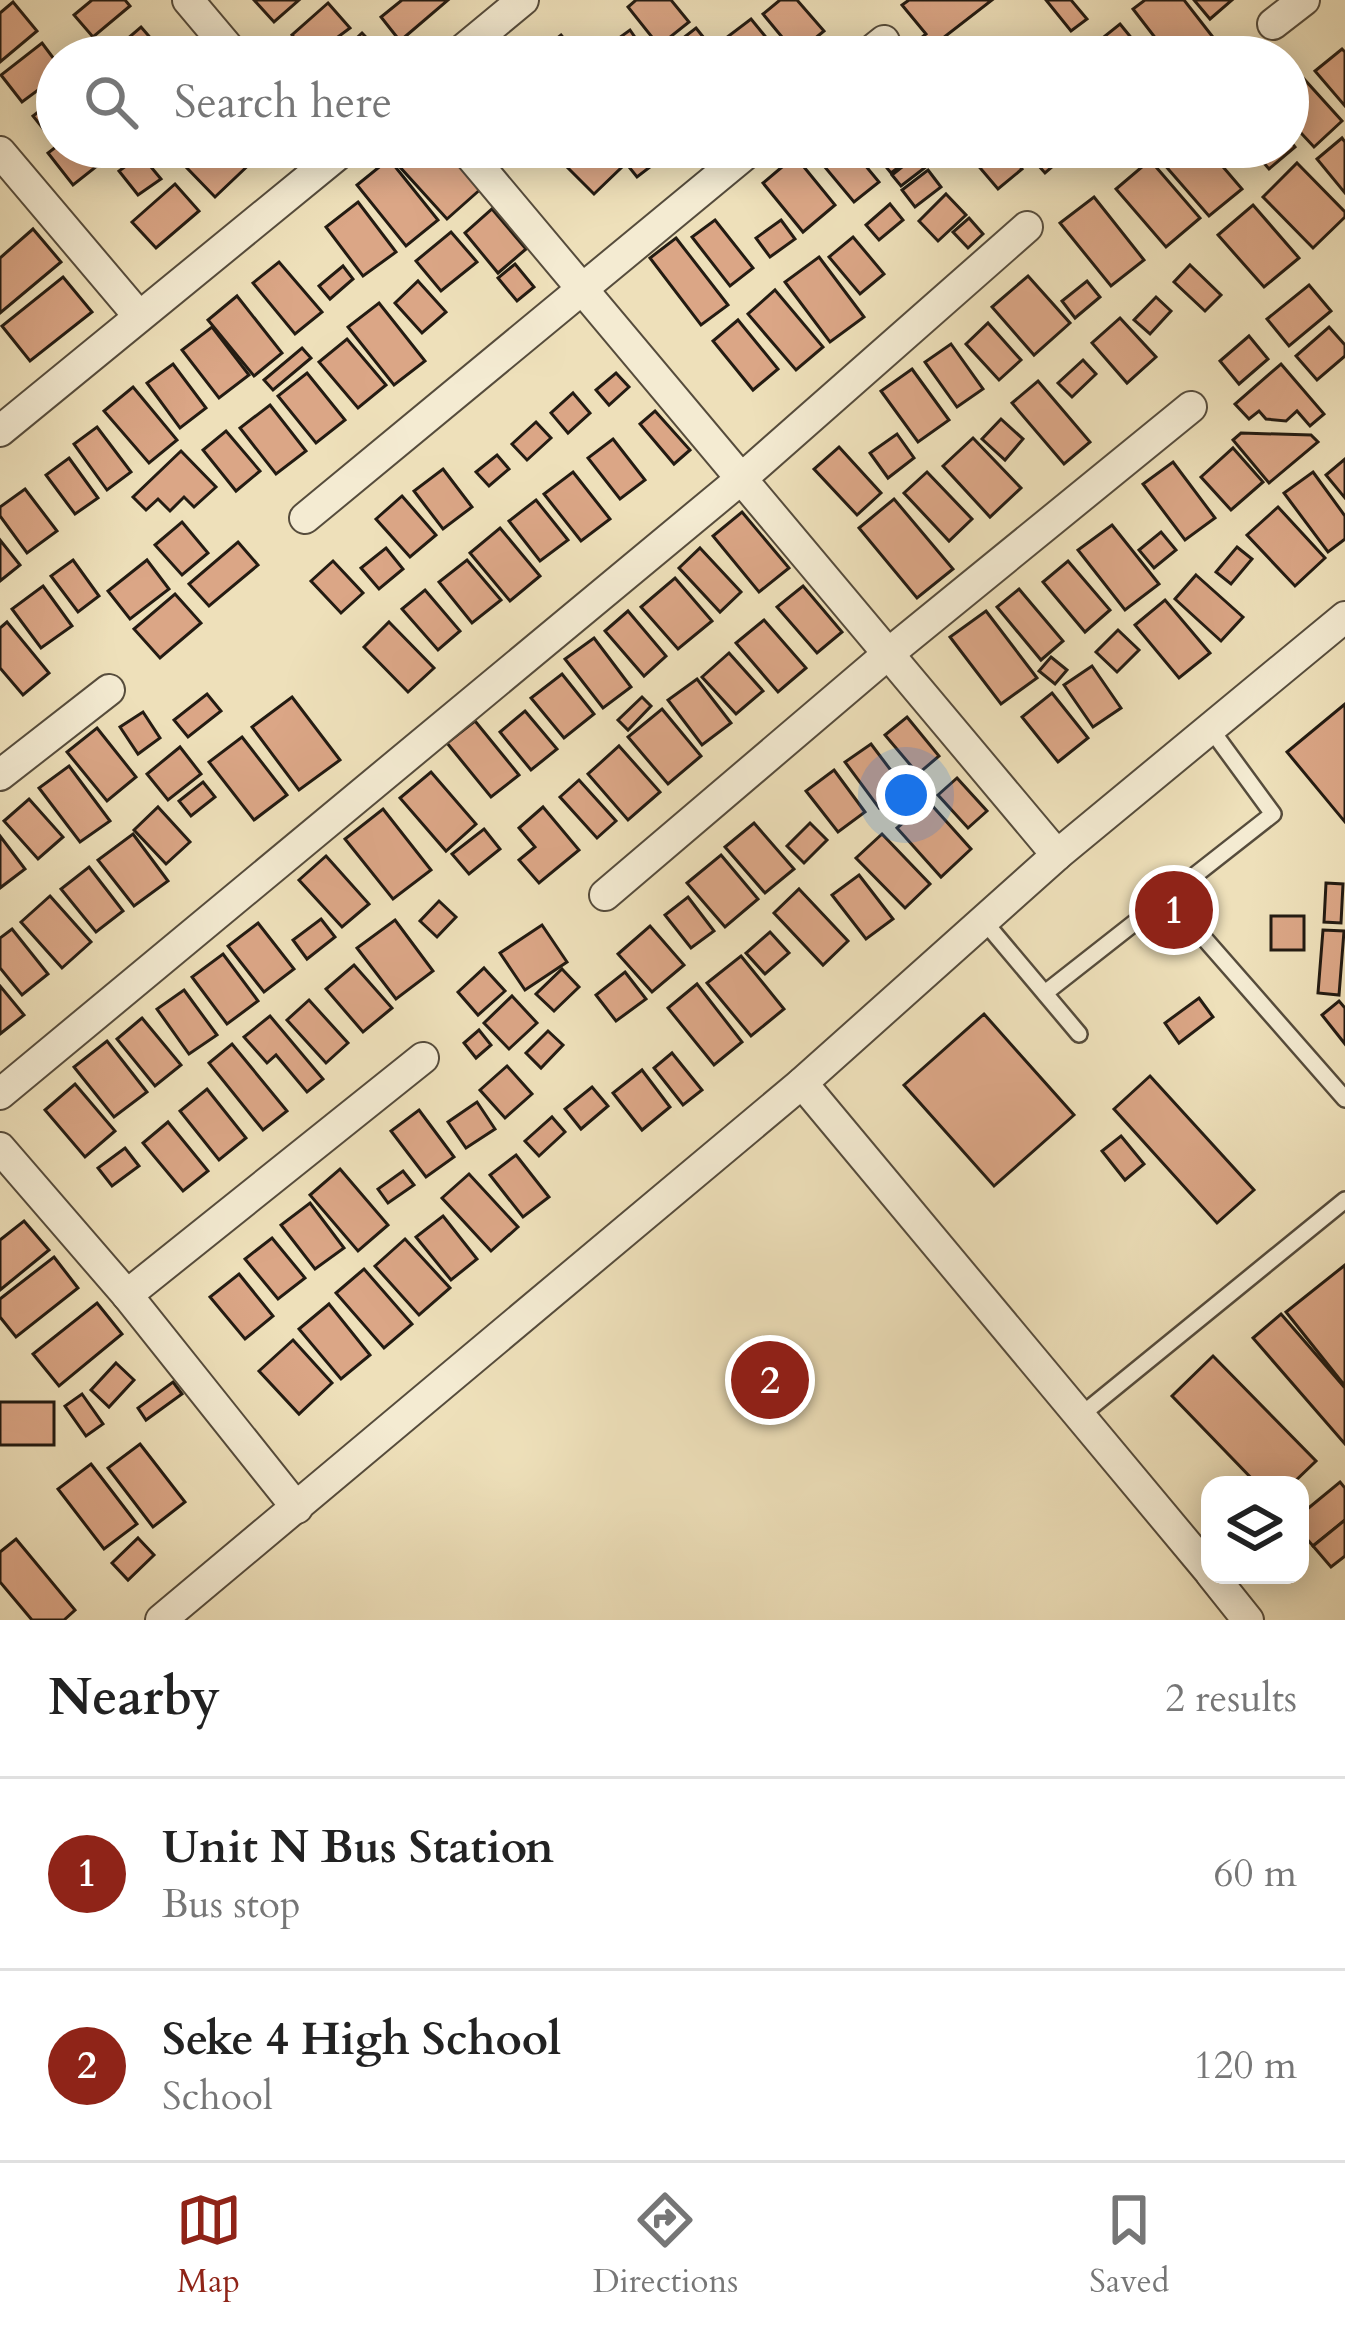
<!DOCTYPE html>
<style>
:root{--surface:#fff;--page:#f2f2f2;--text:#222;--muted:#767676;--line:#e0e0e0;--accent:#8f2418}
body{margin:0;font-family:Cardo,serif;background:var(--page);color:var(--text)}
.controls{position:absolute;right:36px;bottom:36px;display:grid;overflow:hidden;border-radius:24px;box-shadow:0 6px 30px #0003}
.controls button{width:108px;height:108px;display:grid;place-items:center;padding:0;border:0;border-bottom:3px solid var(--line);background:var(--surface);color:var(--text);font:60px sans-serif}
.you{position:absolute;left:906px;top:795px;width:42px;height:42px;margin:-30px;border:9px solid #fff;border-radius:50%;background:#1a73e8;box-shadow:0 0 0 18px #1a73e833}
.badge{display:grid;place-items:center;width:78px;height:78px;border-radius:50%;background:var(--accent);color:#fff;font-size:39px;font-weight:700}
.pin{position:absolute;translate:-50% -50%;border:6px solid #fff;box-shadow:0 3px 12px #0006}
.list{margin:0;padding:0;list-style:none}
h2{display:flex;justify-content:space-between;align-items:center;height:156px;margin:0;padding:0 48px;font-size:51px}
h2 small{font-size:39px;font-weight:400;color:var(--muted)}
.list li{display:grid;grid-template-columns:78px 1fr auto;gap:36px;align-items:center;box-sizing:border-box;height:192px;padding:0 48px;border-top:3px solid var(--line)}
.list b{display:block;font-size:45px;white-space:nowrap}
.list p{margin:0;font-size:39px;white-space:nowrap;color:var(--muted)}
.list em{font-size:39px;font-style:normal;color:var(--muted)}
.icon{flex:none;width:66px;height:66px;fill:none;stroke:currentColor;stroke-width:2;stroke-linecap:round;stroke-linejoin:round}
.map{position:relative;flex:none;width:1345px;height:1620px;overflow:hidden}
.search{position:absolute;background:var(--surface);box-shadow:0 6px 30px #0003;left:36px;right:36px;top:36px;height:132px;display:flex;align-items:center;gap:30px;box-sizing:border-box;padding:0 42px;border-radius:66px;color:var(--muted);font-size:45px}
.sheet{height:540px;background:var(--surface)}
nav{display:flex;justify-content:space-around;align-items:center;box-sizing:border-box;height:168px;border-top:3px solid var(--line);background:var(--surface);font-size:33px;color:var(--muted)}
nav a{display:grid;justify-items:center;gap:6px}
nav .on{color:var(--accent)}
.map>svg:first-child{display:block}
.building{fill:#dba686;stroke:#231b12;stroke-width:3}
.lines{fill:none;stroke-linecap:round;stroke-linejoin:round}
.service-casing{stroke:#564c3c;stroke-width:20}
.minor-casing{stroke:#564c3c;stroke-width:34}
.service{stroke:#f4ebd2;stroke-width:15}
.minor{stroke:#f4ebd2;stroke-width:30}
</style>
<div class="map">
<svg width="1345" height="1620" viewBox="0 0 1345 1620">
<rect width="100%" height="100%" fill="#eee0ba"/>
<filter id="stains"><feTurbulence type="fractalNoise" baseFrequency=".00167" numOctaves="4"/><feColorMatrix values="0 0 0 0 .2 0 0 0 0 .09 0 0 0 0 .02 0 0 0 .5 -.17"/></filter>
<radialGradient id="worn" r=".72"><stop offset=".6" stop-color="#630" stop-opacity="0"/><stop offset="1" stop-color="#630" stop-opacity=".3"/></radialGradient>
<g class="building">
<polygon points="92,0 125,0 130,6 93,37 74,15"/>
<polygon points="254,0 299,0 274,22"/>
<polygon points="402,0 448,0 400,41 381,17"/>
<polygon points="636,0 671,0 689,22 659,46 628,7"/>
<polygon points="780,0 797,0 824,31 796,54 763,14"/>
<polygon points="909,0 992,0 925,52 916,42 926,34 902,5"/>
<polygon points="1046,0 1071,0 1087,19 1071,31"/>
<polygon points="1145,0 1184,0 1223,50 1214,57 1170,57 1133,9"/>
<polygon points="1194,0 1232,0 1210,19"/>
<polygon points="13,2 37,31 0,62 0,13"/>
<polygon points="328,3 350,28 311,57 292,35"/>
<polygon points="751,19 782,57 735,57 722,41"/>
<polygon points="1120,24 1147,57 1089,57 1085,52"/>
<polygon points="141,27 161,50 153,57 106,57"/>
<polygon points="696,28 704,38 676,57 669,49"/>
<polygon points="630,30 643,49 632,57 601,57 598,53"/>
<polygon points="362,33 383,55 380,57 359,57 348,46"/>
<polygon points="561,35 579,57 540,57 537,54"/>
<polygon points="42,43 57,63 57,76 22,102 1,75"/>
<polygon points="1342,49 1345,52 1345,106 1315,71"/>
<polygon points="1295,69 1342,121 1314,147 1288,119 1288,76"/>
<polygon points="57,97 57,137 53,141 33,116"/>
<polygon points="1288,138 1295,147 1269,169 1250,147 1288,147"/>
<polygon points="1342,138 1345,142 1345,193 1317,159"/>
<polygon points="57,146 57,147 121,147 73,185 48,153"/>
<polygon points="210,147 248,147 257,157 215,197 187,168"/>
<polygon points="398,147 447,147 483,187 447,219 389,155"/>
<polygon points="559,147 601,147 622,167 594,194 553,153"/>
<polygon points="613,147 655,147 663,157 637,177"/>
<polygon points="823,147 850,147 879,182 854,202 814,154"/>
<polygon points="870,147 917,147 920,151 891,173"/>
<polygon points="966,147 1004,147 1022,169 998,189 964,149"/>
<polygon points="1022,147 1073,147 1074,148 1045,173"/>
<polygon points="1149,147 1206,147 1242,189 1209,216"/>
<polygon points="141,155 161,179 138,195 119,171"/>
<polygon points="917,155 927,166 901,186 892,175"/>
<polygon points="795,156 835,205 803,232 763,183"/>
<polygon points="389,159 438,220 406,246 357,185"/>
<polygon points="1150,160 1200,218 1166,247 1116,189"/>
<polygon points="1297,163 1345,212 1345,217 1313,248 1263,197"/>
<polygon points="928,170 941,187 915,207 902,190"/>
<polygon points="175,184 199,211 156,248 132,222"/>
<polygon points="946,194 966,215 938,241 919,221"/>
<polygon points="1094,197 1144,260 1111,286 1060,223"/>
<polygon points="358,202 396,252 363,276 326,227"/>
<polygon points="890,204 903,220 879,240 866,225"/>
<polygon points="1253,205 1299,258 1264,287 1218,235"/>
<polygon points="492,209 526,249 498,273 465,233"/>
<polygon points="969,218 983,234 968,248 953,232"/>
<polygon points="715,220 753,268 730,286 692,237"/>
<polygon points="781,220 795,239 770,257 756,238"/>
<polygon points="33,229 61,262 0,313 0,258"/>
<polygon points="451,232 477,262 441,291 416,261"/>
<polygon points="853,237 884,274 860,294 829,257"/>
<polygon points="676,238 728,305 701,325 650,258"/>
<polygon points="819,257 864,317 830,342 785,282"/>
<polygon points="279,262 322,312 295,334 253,283"/>
<polygon points="515,264 534,287 517,301 498,278"/>
<polygon points="1190,265 1221,295 1205,311 1174,282"/>
<polygon points="343,266 353,279 330,299 319,286"/>
<polygon points="1028,276 1070,323 1034,355 992,307"/>
<polygon points="63,277 92,312 30,361 2,326"/>
<polygon points="418,281 446,312 422,333 395,303"/>
<polygon points="1087,281 1100,297 1075,318 1062,301"/>
<polygon points="1309,285 1331,311 1289,346 1267,319"/>
<polygon points="775,290 823,347 796,370 748,314"/>
<polygon points="237,296 282,353 254,376 208,320"/>
<polygon points="1156,297 1171,311 1150,334 1134,320"/>
<polygon points="379,303 425,361 394,385 348,327"/>
<polygon points="1120,318 1156,357 1127,383 1092,343"/>
<polygon points="738,320 778,369 753,390 713,341"/>
<polygon points="988,323 1021,360 999,380 966,344"/>
<polygon points="212,327 249,375 219,398 182,350"/>
<polygon points="1329,327 1345,345 1345,356 1317,380 1296,356"/>
<polygon points="1249,336 1268,359 1239,384 1220,361"/>
<polygon points="347,339 386,385 358,408 319,362"/>
<polygon points="951,344 983,389 957,407 925,362"/>
<polygon points="302,348 311,358 273,390 264,380"/>
<polygon points="1083,360 1096,374 1072,397 1058,383"/>
<polygon points="173,364 206,408 180,428 147,383"/>
<polygon points="1281,364 1324,414 1310,426 1297,411 1286,421 1266,419 1259,411 1249,419 1235,404"/>
<polygon points="912,369 949,420 918,442 881,391"/>
<polygon points="307,373 345,420 316,443 278,396"/>
<polygon points="616,373 629,387 609,405 596,390"/>
<polygon points="1038,381 1090,442 1064,464 1012,403"/>
<polygon points="133,387 177,440 149,463 104,411"/>
<polygon points="573,393 590,413 568,433 551,413"/>
<polygon points="270,405 306,451 276,474 240,428"/>
<polygon points="655,411 690,450 674,464 640,424"/>
<polygon points="1001,419 1023,439 1005,460 982,439"/>
<polygon points="536,422 551,438 527,460 512,444"/>
<polygon points="97,427 131,472 107,490 74,444"/>
<polygon points="226,431 260,471 236,491 203,450"/>
<polygon points="1241,433 1311,435 1318,442 1269,483 1233,440"/>
<polygon points="897,434 914,458 888,478 870,453"/>
<polygon points="973,438 1021,488 990,517 943,466"/>
<polygon points="613,439 645,480 620,499 588,458"/>
<polygon points="839,447 881,493 857,515 814,469"/>
<polygon points="1233,448 1263,482 1231,510 1201,477"/>
<polygon points="181,451 216,487 194,507 184,497 170,511 158,499 146,510 133,497"/>
<polygon points="497,455 509,469 489,486 476,472"/>
<polygon points="69,458 98,498 75,514 46,475"/>
<polygon points="1345,459 1345,498 1326,475"/>
<polygon points="1173,462 1215,518 1185,540 1143,484"/>
<polygon points="443,469 472,507 443,529 414,491"/>
<polygon points="573,472 610,519 581,541 544,494"/>
<polygon points="927,472 972,519 949,541 904,493"/>
<polygon points="1313,472 1345,516 1345,539 1328,552 1284,493"/>
<polygon points="25,489 57,531 27,553 0,516 0,507"/>
<polygon points="402,496 436,535 410,557 376,519"/>
<polygon points="894,499 953,569 917,598 859,528"/>
<polygon points="536,500 568,540 540,561 509,521"/>
<polygon points="1278,507 1325,558 1295,586 1247,535"/>
<polygon points="742,512 789,568 759,592 713,536"/>
<polygon points="182,522 208,553 182,575 155,545"/>
<polygon points="1112,525 1159,584 1125,610 1078,550"/>
<polygon points="500,528 540,576 510,601 470,553"/>
<polygon points="1161,532 1176,550 1154,568 1139,550"/>
<polygon points="0,540 20,565 0,581"/>
<polygon points="238,542 258,565 209,606 189,584"/>
<polygon points="1237,547 1252,559 1231,584 1216,572"/>
<polygon points="386,548 403,569 379,589 361,568"/>
<polygon points="700,548 741,592 720,612 679,568"/>
<polygon points="73,560 99,596 78,612 51,576"/>
<polygon points="147,560 169,589 130,619 108,591"/>
<polygon points="467,560 501,600 472,623 439,582"/>
<polygon points="333,561 363,593 341,613 311,581"/>
<polygon points="1068,561 1110,610 1085,632 1043,582"/>
<polygon points="1196,575 1243,617 1221,641 1175,599"/>
<polygon points="675,578 712,621 678,649 641,607"/>
<polygon points="43,586 72,626 41,648 12,609"/>
<polygon points="803,586 842,632 817,653 777,607"/>
<polygon points="1019,589 1063,641 1041,660 997,607"/>
<polygon points="425,590 460,631 438,650 402,609"/>
<polygon points="175,594 201,623 160,658 134,629"/>
<polygon points="1165,600 1210,653 1179,678 1135,625"/>
<polygon points="628,611 666,656 644,676 605,631"/>
<polygon points="986,611 1037,678 1001,704 950,637"/>
<polygon points="764,620 806,668 778,692 736,643"/>
<polygon points="7,622 49,673 23,695 0,668 0,628"/>
<polygon points="389,622 434,668 408,692 364,647"/>
<polygon points="1118,630 1139,650 1117,672 1096,652"/>
<polygon points="594,638 631,687 603,708 565,659"/>
<polygon points="729,653 763,691 736,714 702,677"/>
<polygon points="1051,657 1067,670 1055,684 1039,671"/>
<polygon points="1092,666 1121,708 1093,727 1064,685"/>
<polygon points="562,674 594,714 564,738 531,698"/>
<polygon points="697,679 731,723 702,745 668,700"/>
<polygon points="1052,693 1088,738 1058,762 1022,717"/>
<polygon points="207,694 221,711 188,737 174,720"/>
<polygon points="292,697 340,760 299,790 252,727"/>
<polygon points="642,697 651,706 628,730 618,720"/>
<polygon points="1345,704 1345,822 1287,752"/>
<polygon points="662,709 701,756 668,784 628,737"/>
<polygon points="525,711 557,749 531,770 500,732"/>
<polygon points="143,712 160,738 138,754 120,727"/>
<polygon points="907,717 939,756 918,774 885,735"/>
<polygon points="475,721 519,775 491,797 447,743"/>
<polygon points="97,728 136,777 107,801 67,752"/>
<polygon points="242,737 287,795 254,820 209,762"/>
<polygon points="871,744 905,789 879,808 845,762"/>
<polygon points="619,746 660,792 628,820 588,774"/>
<polygon points="180,747 201,774 168,800 147,774"/>
<polygon points="69,766 110,821 80,842 39,788"/>
<polygon points="834,770 865,812 838,832 806,791"/>
<polygon points="431,772 476,824 446,851 400,798"/>
<polygon points="957,778 987,811 968,828 938,795"/>
<polygon points="579,780 616,821 597,838 560,797"/>
<polygon points="203,782 215,797 191,816 179,801"/>
<polygon points="29,799 63,837 38,859 4,821"/>
<polygon points="928,801 971,849 941,877 897,828"/>
<polygon points="158,807 190,842 166,864 134,830"/>
<polygon points="543,807 579,850 539,883 519,860 535,847 519,828"/>
<polygon points="383,809 431,870 393,899 345,839"/>
<polygon points="754,823 794,869 765,893 725,847"/>
<polygon points="810,823 827,840 804,863 787,846"/>
<polygon points="484,829 500,849 469,874 452,854"/>
<polygon points="133,834 168,881 134,906 98,860"/>
<polygon points="882,834 930,884 905,908 856,858"/>
<polygon points="0,836 25,869 0,888"/>
<polygon points="721,855 758,899 725,927 687,883"/>
<polygon points="326,856 369,904 342,927 299,880"/>
<polygon points="89,867 123,911 96,932 61,889"/>
<polygon points="859,875 893,919 866,939 832,895"/>
<polygon points="1326,883 1343,884 1341,923 1324,922"/>
<polygon points="799,889 848,941 823,965 774,913"/>
<polygon points="50,896 91,942 62,968 21,922"/>
<polygon points="688,897 714,931 691,948 665,915"/>
<polygon points="439,901 456,917 437,937 420,921"/>
<rect x="1271" y="916" width="33" height="34"/>
<polygon points="321,919 335,937 307,959 293,940"/>
<polygon points="395,920 433,971 396,999 357,948"/>
<polygon points="258,923 294,969 264,992 228,946"/>
<polygon points="542,925 567,962 525,990 500,953"/>
<polygon points="650,926 684,965 652,992 618,954"/>
<polygon points="12,929 48,974 22,995 0,968 0,938"/>
<polygon points="1323,930 1344,931 1339,995 1318,993"/>
<polygon points="770,932 789,953 765,974 746,953"/>
<polygon points="223,954 258,1001 227,1024 192,977"/>
<polygon points="741,956 784,1009 751,1036 707,983"/>
<polygon points="354,965 392,1008 363,1032 326,989"/>
<polygon points="484,968 505,991 478,1015 458,992"/>
<polygon points="562,969 579,987 554,1011 536,994"/>
<polygon points="625,972 646,999 616,1021 596,995"/>
<polygon points="697,984 742,1042 714,1065 668,1008"/>
<polygon points="0,986 24,1015 0,1034"/>
<polygon points="184,990 217,1035 189,1054 157,1009"/>
<polygon points="512,996 537,1023 509,1049 484,1023"/>
<polygon points="1199,998 1213,1017 1179,1043 1165,1023"/>
<polygon points="309,1000 348,1043 326,1063 287,1020"/>
<polygon points="1339,1001 1345,1008 1345,1044 1322,1015"/>
<polygon points="984,1014 1074,1115 994,1186 904,1085"/>
<polygon points="270,1016 323,1079 307,1092 276,1055 267,1063 244,1037"/>
<polygon points="142,1018 181,1065 155,1086 117,1039"/>
<polygon points="479,1030 491,1045 476,1058 464,1043"/>
<polygon points="548,1031 563,1045 541,1068 526,1053"/>
<polygon points="107,1041 147,1092 114,1117 74,1067"/>
<polygon points="232,1044 287,1111 263,1130 209,1063"/>
<polygon points="672,1053 702,1090 683,1105 654,1068"/>
<polygon points="507,1066 532,1094 505,1118 480,1090"/>
<polygon points="642,1070 670,1107 642,1130 613,1093"/>
<polygon points="1150,1076 1254,1190 1217,1223 1114,1109"/>
<polygon points="75,1084 115,1131 85,1157 45,1110"/>
<polygon points="592,1087 608,1106 581,1129 565,1109"/>
<polygon points="207,1089 246,1138 219,1160 180,1111"/>
<polygon points="477,1102 495,1129 466,1148 448,1122"/>
<polygon points="419,1110 454,1157 426,1177 391,1131"/>
<polygon points="552,1117 565,1132 539,1156 525,1141"/>
<polygon points="168,1122 208,1171 183,1191 143,1143"/>
<polygon points="1121,1136 1144,1164 1125,1180 1102,1151"/>
<polygon points="125,1148 139,1166 112,1186 98,1168"/>
<polygon points="516,1155 549,1197 523,1217 490,1175"/>
<polygon points="340,1169 388,1225 358,1251 310,1195"/>
<polygon points="403,1171 414,1185 388,1203 378,1189"/>
<polygon points="469,1174 518,1227 491,1251 442,1198"/>
<polygon points="310,1203 344,1248 315,1269 281,1225"/>
<polygon points="443,1216 477,1259 451,1280 416,1237"/>
<polygon points="24,1221 49,1250 0,1290 0,1240"/>
<polygon points="272,1238 305,1278 278,1299 245,1259"/>
<polygon points="405,1239 450,1288 419,1315 375,1266"/>
<polygon points="54,1257 78,1288 16,1337 0,1317 0,1299"/>
<polygon points="1345,1265 1345,1386 1286,1312"/>
<polygon points="364,1269 412,1324 384,1348 336,1293"/>
<polygon points="239,1274 273,1316 245,1339 210,1297"/>
<polygon points="97,1303 122,1334 59,1386 33,1354"/>
<polygon points="329,1304 370,1355 341,1379 299,1329"/>
<polygon points="1281,1314 1345,1388 1345,1444 1253,1338"/>
<polygon points="293,1340 332,1383 299,1414 259,1371"/>
<polygon points="1213,1356 1316,1461 1291,1485 1258,1485 1172,1396"/>
<polygon points="116,1363 134,1380 109,1407 91,1390"/>
<polygon points="173,1382 182,1394 146,1420 138,1408"/>
<polygon points="82,1394 103,1424 86,1436 65,1406"/>
<rect x="0" y="1402" width="54" height="43"/>
<polygon points="140,1444 185,1502 153,1527 108,1468"/>
<polygon points="91,1464 137,1524 104,1549 58,1489"/>
<polygon points="1340,1482 1345,1488 1345,1520 1313,1546 1300,1531 1300,1515"/>
<polygon points="1345,1520 1345,1556 1331,1567 1313,1546"/>
<polygon points="138,1538 154,1555 128,1580 112,1563"/>
<polygon points="16,1539 75,1610 64,1620 32,1620 0,1582 0,1552"/>
</g>
<g class="lines">
<g class="service-casing">
<g id="service">
<polyline points="1168,897 1345,1099"/>
<polyline points="983,920 1079,1034"/>
<polyline points="1045,993 1273,814 1210,728"/>
<polyline points="1080,1416 1345,1200"/>
</g>
</g>
<g class="minor-casing">
<g id="minor">
<polyline points="188,0 236,57"/>
<polyline points="1273,24 1304,0"/>
<polyline points="454,57 523,0"/>
<polyline points="864,57 884,41"/>
<polyline points="463,147 1057,855"/>
<polyline points="0,152 138,315"/>
<polyline points="0,431 347,147"/>
<polyline points="305,518 754,147"/>
<polyline points="0,775 109,690"/>
<polyline points="605,895 888,654 1191,407"/>
<polyline points="802,1083 1210,1572"/>
<polyline points="0,1094 741,479 1027,227"/>
<polyline points="0,1148 127,1295 297,1508"/>
<polyline points="127,1295 423,1058"/>
<polyline points="1212,1575 1248,1620"/>
<polyline points="161,1620 802,1083 1057,855 1345,617"/>
</g>
</g>
<use href="#service" class="service"/>
<use href="#minor" class="minor"/>
</g>
<rect width="100%" height="100%" filter="url(#stains)"/>
<rect width="100%" height="100%" fill="url(#worn)"/>
</svg>
<div class="controls">
<button><svg class="icon" aria-label="layers" viewBox="0 0 24 24"><path d="M12 4l9 5-9 5-9-5zM3 14l9 5 9-5"/></svg></button>
</div>
<div class="you"></div>
<div class="pin badge" style="left:1174px;top:910px">1</div>
<div class="pin badge" style="left:770px;top:1380px">2</div>
<div class="search"><svg class="icon" aria-label="search" viewBox="0 0 24 24"><circle cx="10" cy="10" r="6"/><path d="M15 15l6 6"/></svg>Search here</div>
</div>
<section class="sheet">
<h2>Nearby<small>2 results</small></h2>
<ul class="list">
<li><span class="badge">1</span><div><b>Unit N Bus Station</b><p>Bus stop</p></div><em>60 m</em></li>
<li><span class="badge">2</span><div><b>Seke 4 High School</b><p>School</p></div><em>120 m</em></li>
</ul>
</section>
<nav>
<a class="on"><svg class="icon" aria-label="map" viewBox="0 0 24 24"><path d="M3 6l6-2 6 2 6-2v14l-6 2-6-2-6 2zM9 4v14M15 6v14"/></svg>Map</a>
<a><svg class="icon" aria-label="directions" viewBox="0 0 24 24"><path d="M12 3l9 9-9 9-9-9zM9 14v-3h6M13 9l2 2-2 2"/></svg>Directions</a>
<a><svg class="icon" aria-label="saved" viewBox="0 0 24 24"><path d="M7 4h10v16l-5-4-5 4z"/></svg>Saved</a>
</nav>
